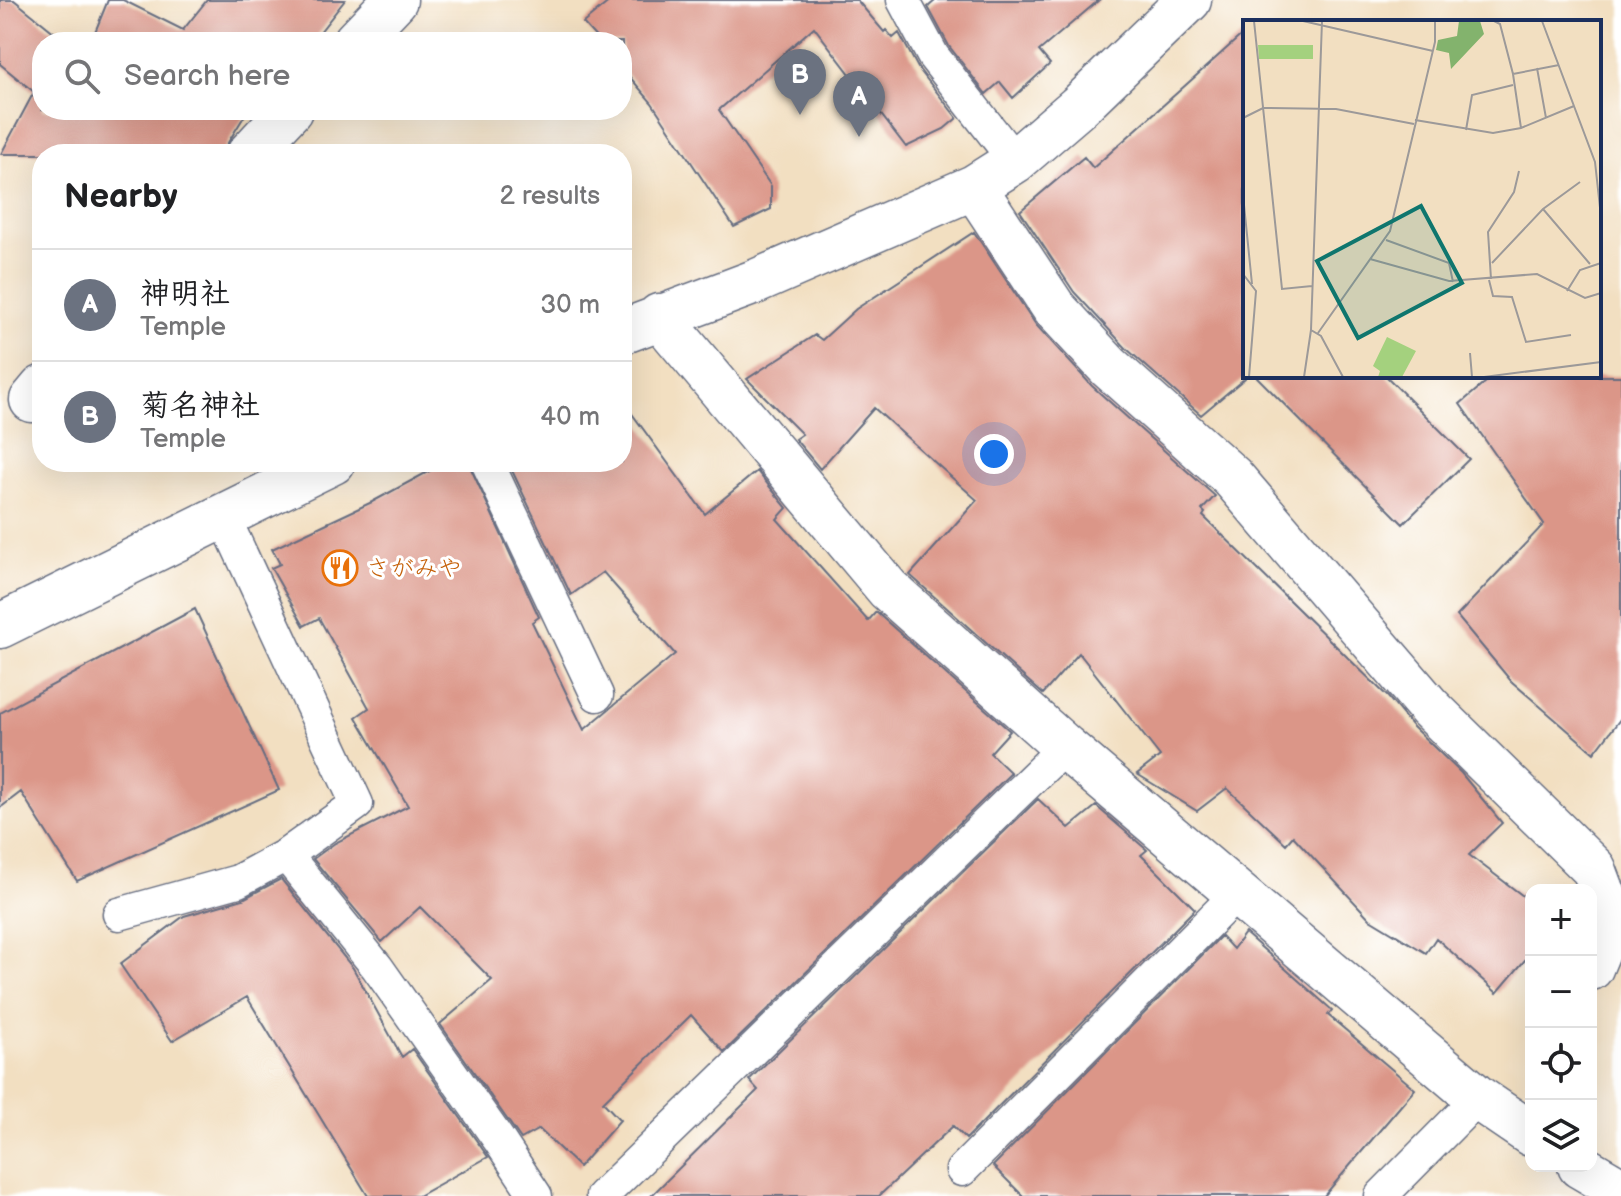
<!DOCTYPE html>
<html lang="en">
<head>
<meta charset="utf-8">
<style>
	body { margin:0; font-family:"Balsamiq Sans","Klee One",sans-serif; background:#f6f6f6; color:#202124 }
	.controls { position:absolute; right:24px; bottom:24px; display:grid; overflow:hidden; border-radius:16px; box-shadow:0 8px 32px #0002 }
	.controls button { width:72px; height:72px; display:grid; place-items:center; padding:0; border:0; border-bottom:2px solid #e0e0e0; background:#fff; color:#202124; font:40px sans-serif }
	.you { position:absolute; left:994px; top:454px; width:28px; height:28px; margin:-20px; border:6px solid #fff; border-radius:50%; background:#1a73e8; box-shadow:0 0 0 12px #1a73e833 }
	.badge { display:grid; place-items:center; width:52px; height:52px; border-radius:50%; background:#111827; color:#fff; font-size:26px; font-weight:700 }
	.pin { position:absolute; translate:-50% -66px; filter:drop-shadow(0 2px 4px #0008) }
	.pin::after { content:''; position:absolute; top:42px; width:28px; height:24px; background:inherit; clip-path:polygon(0 0,100% 0,50% 100%) }
	.list { margin:0; padding:0; list-style:none }
	h2 { display:flex; justify-content:space-between; align-items:center; height:104px; margin:0; padding:0 32px; font-size:34px }
	h2 small { font-size:26px; font-weight:400; color:#757577 }
	.list li { display:grid; grid-template-columns:52px 1fr auto; gap:24px; align-items:center; box-sizing:border-box; height:112px; padding:0 32px; border-top:2px solid #e0e0e0 }
	.list b { display:block; font-size:30px; white-space:nowrap }
	.list p { margin:0; font-size:26px; white-space:nowrap; color:#757577 }
	.list em { font-size:26px; font-style:normal; color:#757577 }
	.icon { flex:none; width:44px; height:44px; fill:none; stroke:currentColor; stroke-width:2; stroke-linecap:round; stroke-linejoin:round }
	.map { position:relative; flex:none; width:1621px; height:1196px; overflow:hidden }
	.search { position:absolute; background:#fff; box-shadow:0 8px 32px #0002; left:32px; top:32px; width:600px; height:88px; display:flex; align-items:center; gap:20px; box-sizing:border-box; padding:0 28px; border-radius:32px; color:#757577; font-size:30px }
	.panel { position:absolute; background:#fff; box-shadow:0 8px 32px #0002; left:32px; top:144px; width:600px; height:328px; border-radius:32px }
	.map>svg:first-child { display:block }
	.building { fill:#db9688 }
	.lines { fill:none; stroke-linecap:round; stroke-linejoin:round }
	.lane-casing { stroke:#666d81; stroke-width:35 }
	.street-casing { stroke:#666d81; stroke-width:47 }
	.lane { stroke:#fff; stroke-width:32 }
	.street { stroke:#fff; stroke-width:44 }
	.labels { text-anchor:middle; stroke-width:6; stroke-linejoin:round; paint-order:stroke }
	.food-label { font-size:24px; fill:#c56008; stroke:#fff; text-anchor:start }
	.inset-road { fill:none; stroke:#9c9999; stroke-width:2 }
	.view { fill:#0f766e; fill-opacity:0.15; stroke:#0f766e; stroke-width:4 }
	.inset-edge { fill:none; stroke:#1b2f5e; stroke-width:4 }
</style>
</head>
<body>
<div class="map">
<svg width="1621" height="1196" viewBox="0 0 1621 1196">
	<rect width="100%" height="100%" fill="#fff"/>
	<filter id="ink" filterUnits="userSpaceOnUse"><feTurbulence type="fractalNoise" baseFrequency=".0125" numOctaves="2"/><feDisplacementMap in="SourceGraphic" scale="16" xChannelSelector="R" yChannelSelector="G"/><feConvolveMatrix kernelMatrix="1 2 1 2 8 2 1 2 1" color-interpolation-filters="sRGB"/></filter>
	<filter id="wash" filterUnits="userSpaceOnUse"><feTurbulence type="fractalNoise" baseFrequency=".006" numOctaves="4" result="noise"/><feDisplacementMap in="SourceGraphic" scale="32" xChannelSelector="R" yChannelSelector="G"/><feGaussianBlur stdDeviation="1.8" result="paint"/><feColorMatrix in="noise" values="0 0 0 0 0 0 0 0 0 0 0 0 0 0 0 0 0 1.4 0 .05"/><feComposite in="paint" operator="in"/></filter>
	<g filter="url(#wash)">
		<rect width="100%" height="100%" fill="#f2dfc1"/>
		<g id="blocks">
			<path class="building" d="M0 0H14L66 42H42V110H248L221 154H1L34 92 0 64Z
				M108 0H123L183 30 207 0H345L312 42H91Z
				M611 0H857L884 32 886 30 893 38 899 33 918 68 957 118 944 129 906 147 814 27 719 110 771 186V209L734 227 652 103 622 68V42H600L583 23Z
				M936 0H1099L1039 51 1050 64 1013 98 1000 82 986 94 949 46 928 7Z
				M1245 32V378L1201 415 1127 349 1074 292 1020 211 1084 157 1093 168Z
				M974 232 1036 325 1092 386 1215 496 1202 510 1205 513 1203 516 1388 697 1411 725 1461 773 1502 823 1469 855 1531 902V953L1497 993 1436 938 1426 953 1370 919 1293 836 1286 844 1227 788 1197 811 1137 774 1160 756 1079 653 1043 694 910 575 977 500 874 408 820 469 795 439 802 434 747 379 815 335 822 340 856 309Z
				M1256 376H1386L1469 459 1403 524Z
				M1493 376H1621V718L1594 753 1511 681 1457 616 1544 524 1460 404Z
				M622 400 705 514 757 471 787 508 777 519 868 621 876 612 1010 731 990 753 1011 773 724 1052 691 1015 603 1102 620 1120 579 1167 539 1129 521 1139 440 1024 492 980 420 907 382 942 313 859 335 843 408 806 356 717 369 708 319 618 304 626 271 568 280 564 272 549 372 502 446 462H468L539 617 532 622 584 730 675 654 603 572 571 595 508 462H622Z
				M195 609 279 790 77 881 21 792 0 808V713Z
				M1038 799 1069 828 1096 806 1147 850 1141 855 1195 909 966 1139 953 1126 879 1196H651L758 1090 749 1080Z
				M281 879 353 968 402 1057 412 1049 488 1157 418 1196H368L247 997 172 1041 120 964 184 916 243 899Z
				M1245 933 1332 1010 1328 1015 1415 1089 1324 1196H1023L993 1166 1221 936 1233 949Z"/>
		</g>
	</g>
	<g filter="url(#ink)">
		<use href="#blocks" fill-opacity="0" stroke="#666d81" stroke-width="2"/>
		<g class="lines">
			<defs>
				<path id="lane" d="M903 0 933 56 1015 161
					M487 462 597 695
					M223 515 357 804 286 855 377 967 499 1140 536 1196
					M119 914 238 881 286 855
					M962 1170 1238 893
					M602 1196 1065 747
					M1381 1196 1478 1098"/>
				<path id="street" d="M355 42 395 0
					M249 154 290 110
					M974 187 1054 308 1109 367 1232 477 1429 707 1594 869 1612 917 1591 968
					M659 316 888 589 1065 747 1478 1098 1531 1134
					M622 332 755 282 974 187 1015 161 1078 107 1189 0
					M32 400 42 388
					M0 626 333 462
					M1580 1166 1621 1190"/>
			</defs>
			<use href="#lane" class="lane-casing"/>
			<use href="#street" class="street-casing"/>
			<use href="#lane" class="lane"/>
			<use href="#street" class="street"/>
		</g>
	</g>
	<defs>
		<symbol id="restaurant-ring" viewBox="-11 -11 22 22"><circle r="9.5" fill="#fff" stroke="#e8710a" stroke-width="1.5"/><path d="M-5-6h1v4h1v-4h1v4h1v-4h1v5L-1.5 .5V6h-2V.5L-5-1ZM5-6V6H3V1.5H1.5Q1.5-4 5-6Z" fill="#e8710a"/></symbol>
	</defs>
	<g fill-rule="evenodd">
		<use href="#restaurant-ring" x="320" y="548" width="40" height="40"/>
	</g>
	<g class="labels">
		<g class="food-label">
			<text x="366" y="576">さがみや</text>
		</g>
	</g>
	<g transform="translate(1243 20)">
		<rect width="358" height="358" fill="#f2dfc1"/>
		<path d="M15 25H70V39H16ZM144 317 173 331 159 357H135L137 351 130 346Z" fill="#a4d17e"/>
		<path d="M216 1H237L241 14 208 49 206 33 193 30 195 20 214 16Z" fill="#83b36d"/>
		<path class="inset-road" d="M11 1 39 269 69 266M60 1 190 31M79 1 68 310 78 316 100 357M251 1 257 4 270 54 278 108M299 1 352 142 358 197M294 48 303 98M270 54 316 45M0 98 20 88 93 89 171 104M172 100 250 113 278 108 331 86M223 110 229 75 270 65M0 175 9 264M300 189 347 244M143 220 206 243 210 262M127 239 206 261 294 254 342 278 358 273M249 243 300 189 337 162M0 254 13 271 6 357M248 259 245 212 271 172 276 151M246 260 250 276 269 277 283 322 328 315M324 271 337 250 358 243M75 313 147 211 192 22V1M227 333 229 357M61 357 68 310M241 357 358 342"/>
		<path class="view" d="M178 186 219 263 115 318 74 241Z"/>
		<rect width="358" height="358" class="inset-edge"/>
	</g>
</svg>
<div class="controls">
<button>+</button>
<button>−</button>
<button><svg class="icon" aria-label="locate" viewBox="0 0 24 24"><circle cx="12" cy="12" r="6"/><path d="M12 2v4M12 18v4M2 12h4M18 12h4"/></svg></button>
<button><svg class="icon" aria-label="layers" viewBox="0 0 24 24"><path d="M12 4l9 5-9 5-9-5zM3 14l9 5 9-5"/></svg></button>
</div>
<div class="you"></div>
<div class="pin badge" style="left:859px;top:137px;background:#6b7280">A</div>
<div class="pin badge" style="left:800px;top:115px;background:#6b7280">B</div>
<div class="search"><svg class="icon" aria-label="search" viewBox="0 0 24 24"><circle cx="10" cy="10" r="6"/><path d="M15 15l6 6"/></svg>Search here</div>
<section class="panel">
<h2>Nearby<small>2 results</small></h2>
<ul class="list">
<li><span class="badge" style="background:#6b7280">A</span><div><b>神明社</b><p>Temple</p></div><em>30 m</em></li>
<li><span class="badge" style="background:#6b7280">B</span><div><b>菊名神社</b><p>Temple</p></div><em>40 m</em></li>
</ul>
</section>
</div>
</body>
</html>
